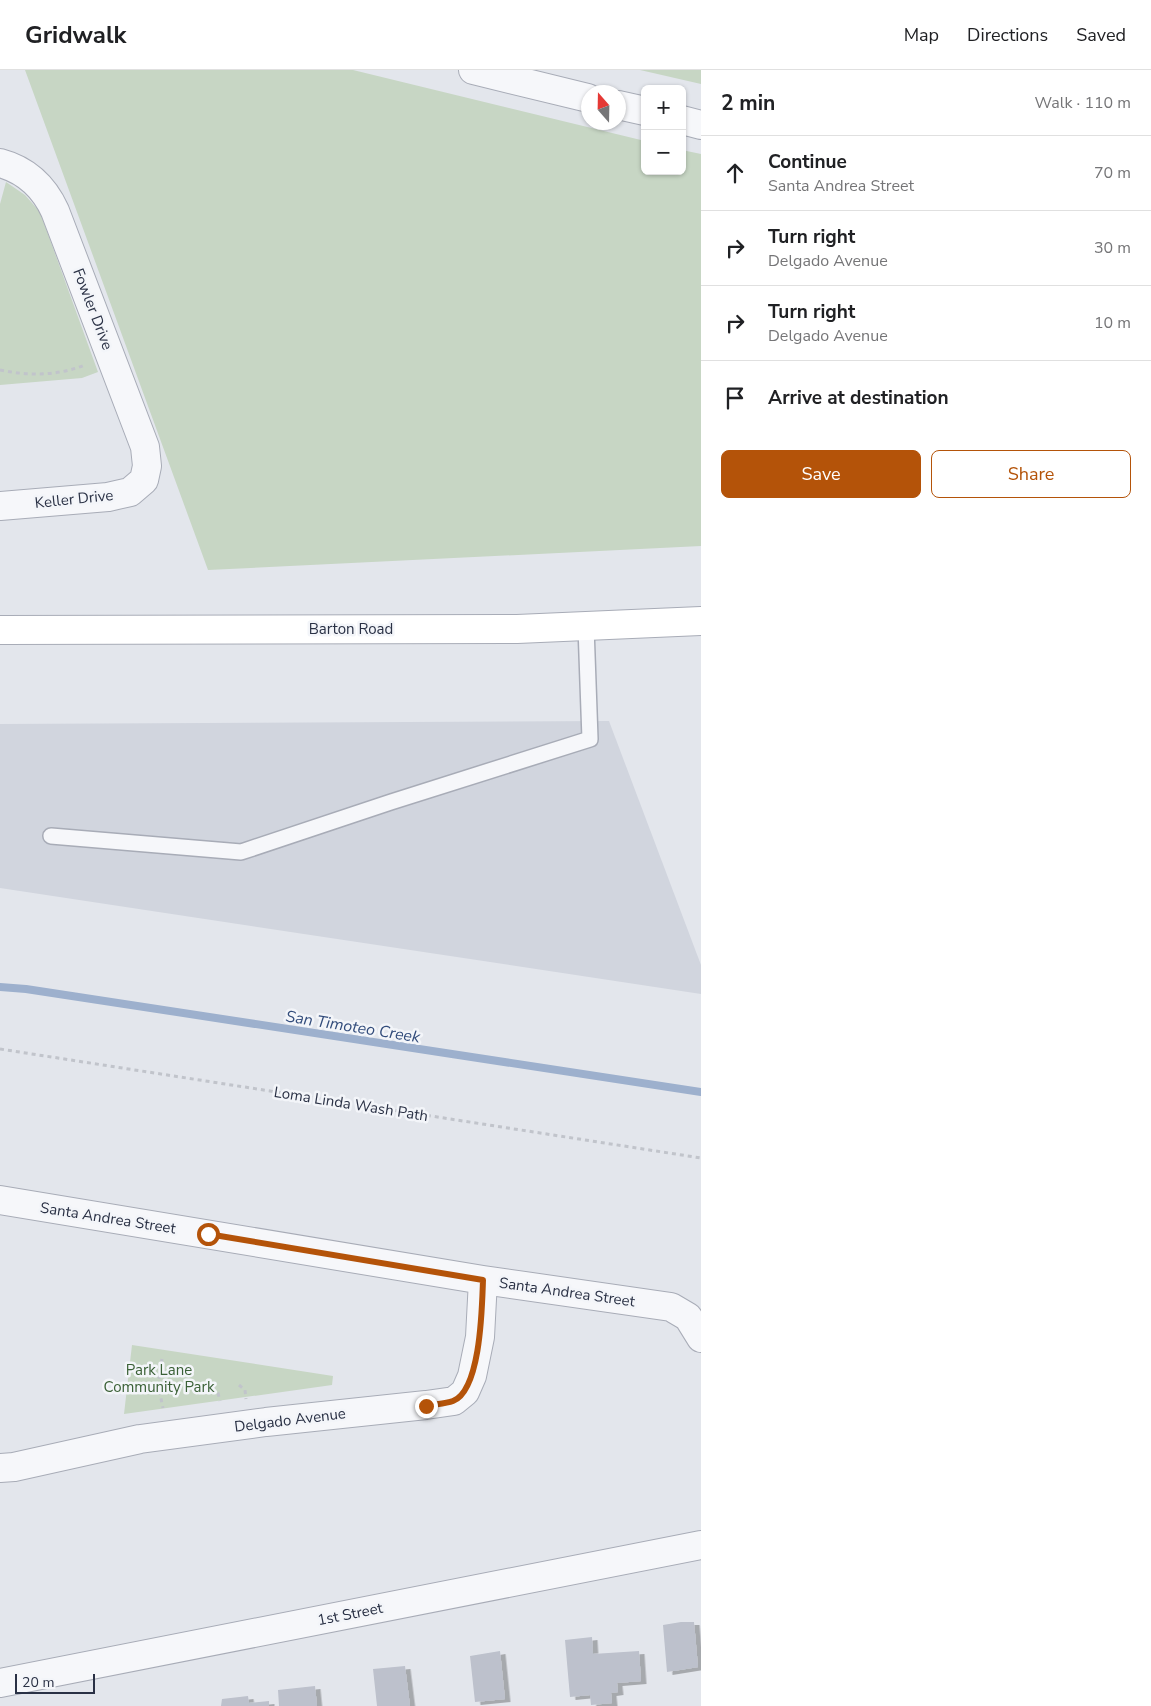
<!DOCTYPE html>
<html lang="en">
<head>
<meta charset="utf-8">
<style>
	body { margin:0; font-family:"Nunito Sans",sans-serif; background:#f2f2f2; color:#202124 }
	.controls { position:absolute; right:15px; top:15px; display:grid; overflow:hidden; border-radius:8px; box-shadow:0 1px 4px #0004 }
	.controls button { width:45px; height:45px; display:grid; place-items:center; padding:0; border:0; border-bottom:1px solid #e0e0e0; background:#fff; color:#202124; font:25px sans-serif }
	.compass { position:absolute; left:581px; top:15px; width:45px; height:45px; border-radius:50%; background:#fff; box-shadow:0 1px 4px #0004; rotate:340deg }
	.scale { position:absolute; left:15px; bottom:12px; width:80px; box-sizing:border-box; padding-left:5px; border:2px solid #2a3145; border-top:0; font-size:14px; line-height:18px; white-space:nowrap; color:#2a3145; -webkit-text-stroke:4px #f3f5f9; paint-order:stroke }
	.stop { position:absolute; width:15px; height:15px; margin:-11px; border:4px solid #b45309; border-radius:50%; background:#fff }
	.stop.end { background:#b45309; border-color:#fff; box-shadow:0 1px 5px #0008 }
	.list { margin:0; padding:0; list-style:none }
	h2 { display:flex; justify-content:space-between; align-items:center; height:65px; margin:0; padding:0 20px; font-size:21px }
	h2 small { font-size:16px; font-weight:400; color:#757577 }
	.list li { display:grid; grid-template-columns:32px 1fr auto; gap:15px; align-items:center; box-sizing:border-box; height:75px; padding:0 20px; border-top:1px solid #e0e0e0 }
	.list b { display:block; font-size:19px; white-space:nowrap }
	.list p { margin:0; font-size:16px; white-space:nowrap; color:#757577 }
	.list em { font-size:16px; font-style:normal; color:#757577 }
	.actions { display:flex; gap:10px; padding:15px 20px }
	.actions a { flex:1; padding:11px 0; border:1px solid #b45309; border-radius:8px; text-align:center; font-size:18px; color:#b45309 }
	.actions .main { background:#b45309; color:#fff }
	.icon { flex:none; width:28px; height:28px; fill:none; stroke:currentColor; stroke-width:2; stroke-linecap:round; stroke-linejoin:round }
	.map { position:relative; flex:none; width:701px; height:1636px; overflow:hidden }
	header { display:flex; align-items:center; gap:30px; box-sizing:border-box; height:70px; padding:0 25px; background:#fff; border-bottom:1px solid #e0e0e0 }
	header strong { font-size:24px }
	nav { display:flex; gap:28px; margin-inline-start:auto; font-size:18px }
	main { display:flex }
	aside { flex:1; background:#fff }
	.map>svg:first-child { display:block }
	.built { fill:#d1d5de }
	.green { fill:#c7d6c4 }
	.lines { fill:none; stroke-linecap:round; stroke-linejoin:round }
	.stream { stroke:#9db0cd; stroke-width:8 }
	.building { fill:#bdc1cc; filter:url(#shadow) }
	.service-casing { stroke:#a8acb7; stroke-width:18 }
	.minor-casing { stroke:#a8acb7; stroke-width:30 }
	.tertiary-casing { stroke:#a8acb7; stroke-width:30 }
	.secondary-casing { stroke:#a8acb7; stroke-width:30 }
	.path { stroke:#c1c4cb; stroke-width:3; stroke-dasharray:4 4; stroke-linecap:butt }
	.service { stroke:#f6f7fa; stroke-width:15 }
	.minor { stroke:#f6f7fa; stroke-width:28 }
	.tertiary { stroke:#f6f7fa; stroke-width:28 }
	.secondary { stroke:#fff; stroke-width:28 }
	.route { stroke:#b45309; stroke-width:6 }
	.labels { text-anchor:middle; stroke-width:5; stroke-linejoin:round; paint-order:stroke }
	.street-label { font-size:15px; fill:#2a3145; stroke:#f3f5f9 }
	.park-label { font-size:15px; fill:#3b6137; stroke:#f3f5f9 }
	.water-label { font-size:16px; font-style:italic; fill:#324c7b; stroke:#f3f5f9 }
</style>
</head>
<body>
<header>
<strong>Gridwalk</strong>
<nav><a>Map</a><a>Directions</a><a>Saved</a></nav>
</header>
<main>
<div class="map">
<svg width="701" height="1636" viewBox="0 0 701 1636">
	<defs>
		<filter id="shadow"><feDropShadow dx="5.5" dy="3" stdDeviation="0" flood-color="#0004"/></filter>
	</defs>
	<rect width="100%" height="100%" fill="#e3e6ec"/>
	<path class="built" d="M609 651 701 895V924L0 818V654Z"/>
	<path class="green" d="M25 0H353L645 71V101H682V80L701 84V476L208 500Z
		M640 0H701V14Z
		M6 112 25 125 40 142 98 302 82 308 0 315V134Z
		M132 1275 333 1306 332 1315 124 1344Z"/>
	<g class="lines">
		<path class="stream" d="M0 917 26 919 701 1022"/>
	</g>
	<path class="building" d="M681 1552H694L698 1597 667 1602 663 1555Z
		M592 1567 593 1584 639 1581 641 1611 617 1613 618 1622 611 1623 612 1633 591 1635 590 1625 570 1627 565 1570Z
		M500 1581 505 1629 475 1632 470 1586Z
		M405 1596 410 1636H377L373 1599Z
		M315 1616 317 1636H279L278 1620Z
		M248 1626 249 1633 269 1631V1636H221L222 1629Z"/>
	<g class="lines">
		<defs>
			<path id="service" d="M51 766 241 782 391 732 590 669 586 557"/>
			<path id="minor" d="M0 93C26 100 44 117 55 141L145 377 147 396 144 410 130 422 108 427 0 436
				M0 1130 483 1210 671 1237 688 1247 701 1268
				M0 1398 14 1397 140 1369 266 1352 426 1335 454 1331 465 1322 472 1306 480 1267 483 1210
				M0 1613 701 1475"/>
			<path id="tertiary" d="M473 0 588 28
				M618 35 645 41
				M682 50 701 55"/>
			<path id="secondary" d="M0 560 517 559 701 551"/>
		</defs>
		<use href="#service" class="service-casing"/>
		<use href="#minor" class="minor-casing"/>
		<use href="#tertiary" class="tertiary-casing"/>
		<use href="#secondary" class="secondary-casing"/>
		<path class="path" d="M0 300C29 306 57 306 85 295
			M0 979 701 1088
			M162 1289 158 1315 163 1338
			M204 1315 218 1323 220 1331
			M239 1315 245 1320 246 1329"/>
		<use href="#service" class="service"/>
		<use href="#minor" class="minor"/>
		<use href="#tertiary" class="tertiary"/>
		<use href="#secondary" class="secondary"/>
	</g>
	<g class="lines">
		<path class="route" d="M208 1164 483 1210C482 1236 481 1320 453 1331 445 1334 435 1334 426 1336"/>
	</g>
	<g class="labels">
		<g class="street-label">
			<text transform="translate(93 239) rotate(69)" y="5">Fowler Drive</text>
			<text transform="translate(74 429) rotate(-6)" y="5">Keller Drive</text>
			<text x="351" y="564">Barton Road</text>
			<text transform="translate(351 1034) rotate(9)" y="5">Loma Linda Wash Path</text>
			<text transform="translate(108 1148) rotate(9)" y="5">Santa Andrea Street</text>
			<text transform="translate(567 1222) rotate(8)" y="5">Santa Andrea Street</text>
			<text transform="translate(290 1350) rotate(-7)" y="5">Delgado Avenue</text>
			<text transform="translate(350 1544) rotate(-11)" y="5">1st Street</text>
		</g>
		<g class="park-label">
			<text x="159" y="1305">Park Lane<tspan x="159" dy="17">Community Park</tspan></text>
		</g>
		<g class="water-label">
			<text transform="translate(353 956) rotate(9)" y="6">San Timoteo Creek</text>
		</g>
	</g>
</svg>
<div class="controls">
<button>+</button>
<button>−</button>
</div>
<svg class="compass" viewBox="-18 -18 36 36"><path d="M0-13l5 13h-10z" fill="#e53935"/><path d="M0 13l5-13h-10z" fill="#757577"/></svg>
<div class="scale">20 m</div>
<div class="stop" style="left:208px;top:1164px"></div>
<div class="stop end" style="left:426px;top:1336px"></div>
</div>
<aside>
<h2>2 min<small>Walk · 110 m</small></h2>
<ul class="list">
<li><svg class="icon" aria-label="ahead" viewBox="0 0 24 24"><path d="M12 20V5M6 11l6-6 6 6"/></svg><div><b>Continue</b><p>Santa Andrea Street</p></div><em>70 m</em></li>
<li><svg class="icon" aria-label="right" viewBox="0 0 24 24"><path d="M7 20v-9h11M14 6l5 5-5 5"/></svg><div><b>Turn right</b><p>Delgado Avenue</p></div><em>30 m</em></li>
<li><svg class="icon" aria-label="right" viewBox="0 0 24 24"><path d="M7 20v-9h11M14 6l5 5-5 5"/></svg><div><b>Turn right</b><p>Delgado Avenue</p></div><em>10 m</em></li>
<li><svg class="icon" aria-label="arrive" viewBox="0 0 24 24"><path d="M6 21V4h12l-3 4 3 4H6"/></svg><div><b>Arrive at destination</b></div></li>
</ul>
<div class="actions"><a class="main">Save</a><a>Share</a></div>
</aside>
</main>
</body>
</html>
